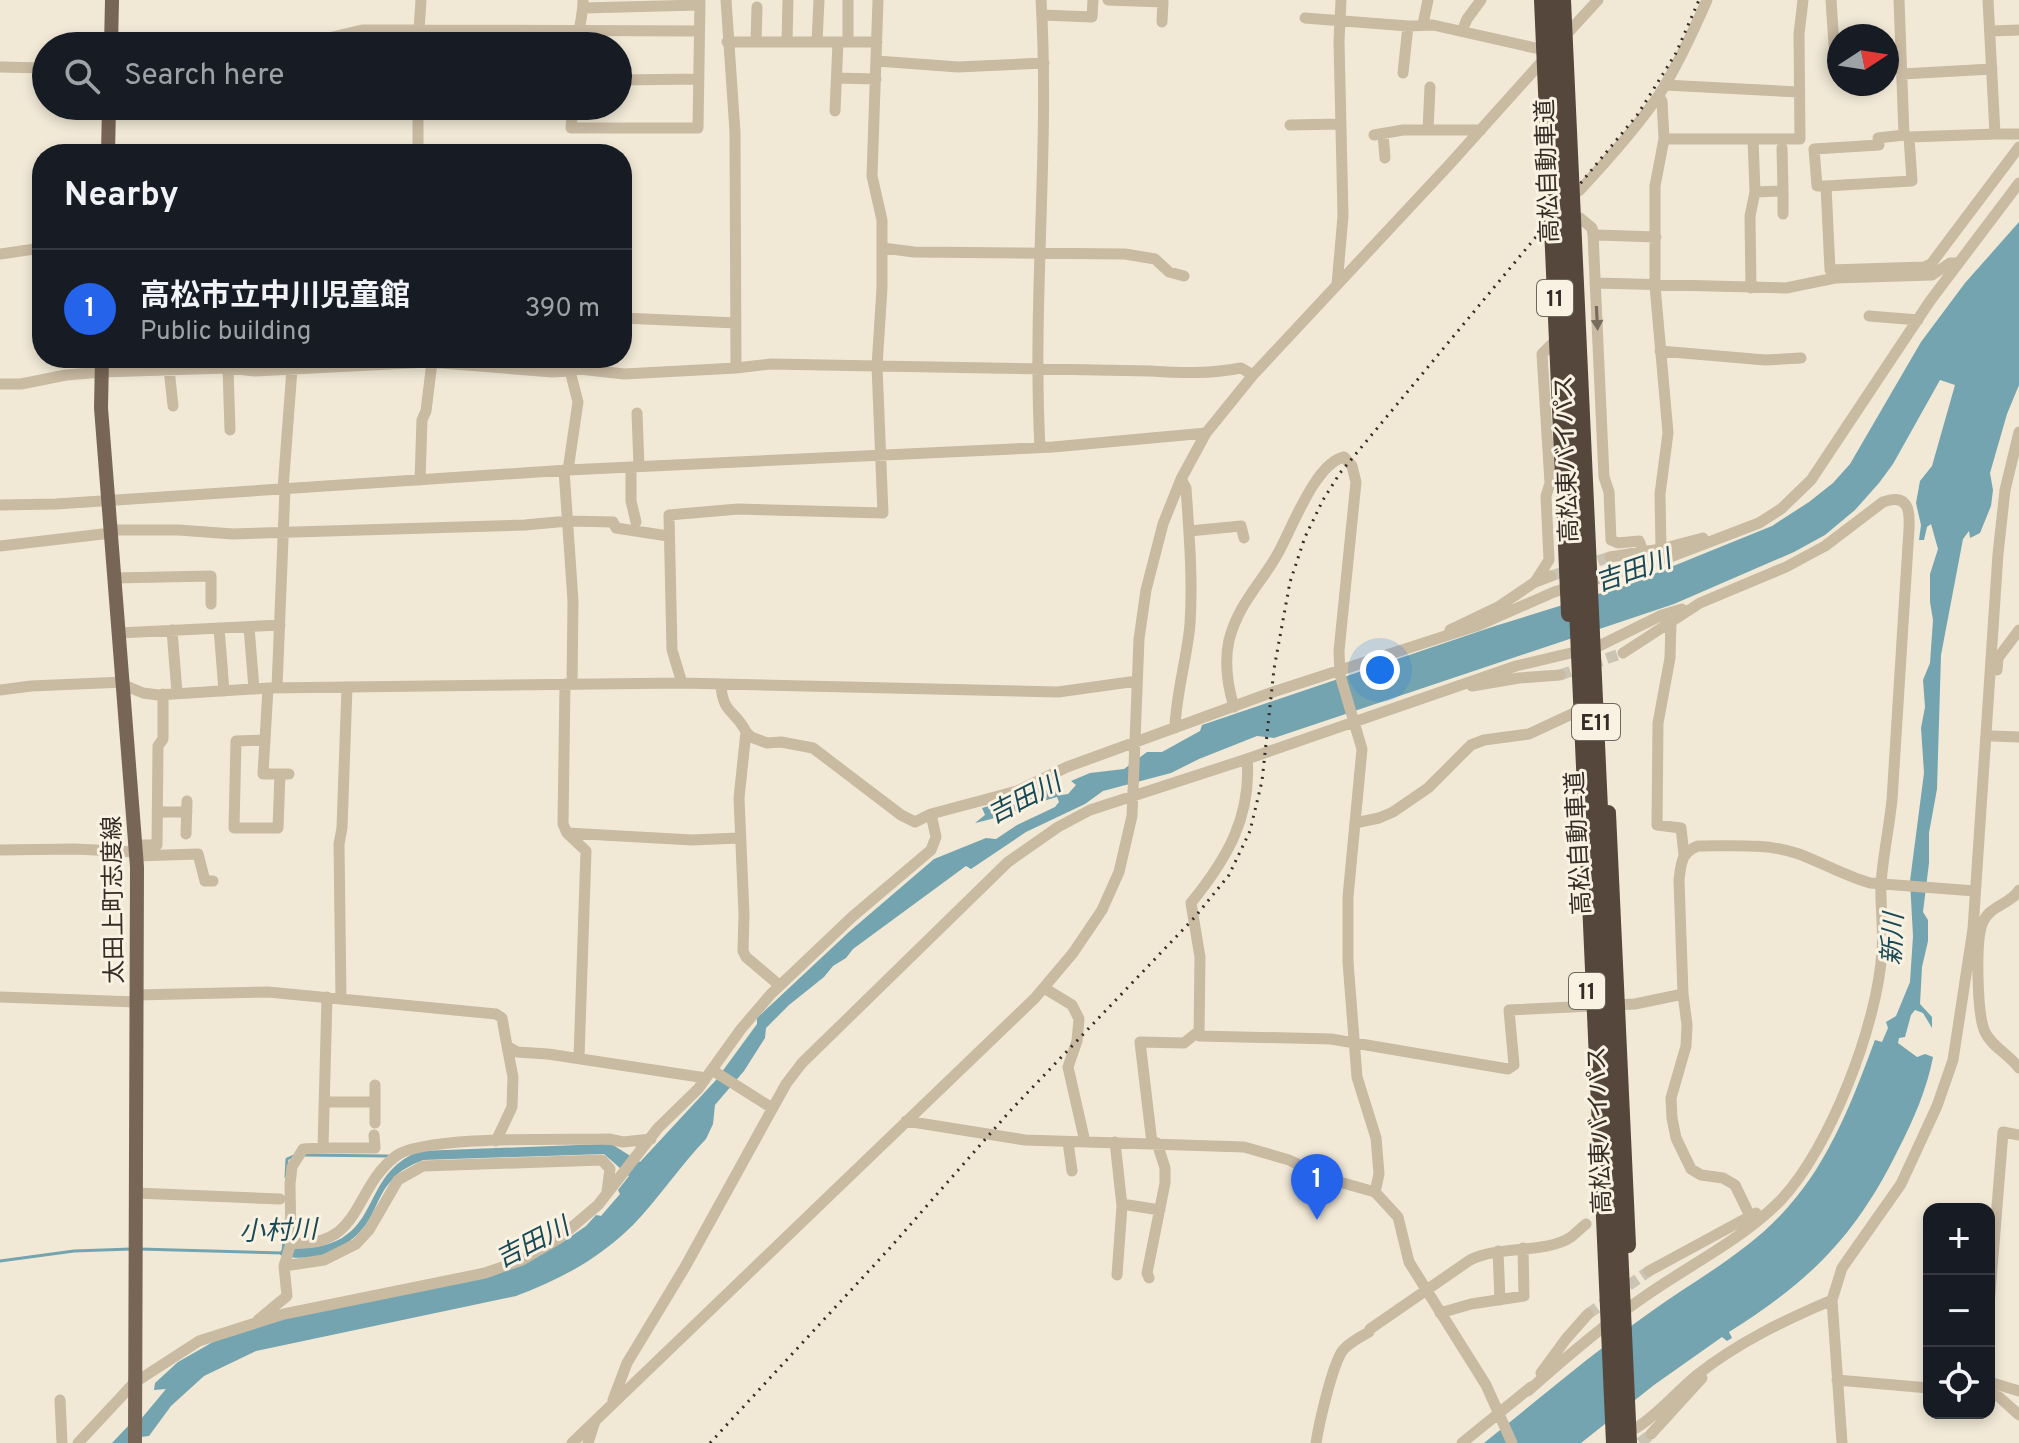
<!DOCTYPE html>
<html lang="en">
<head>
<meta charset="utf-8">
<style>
	body { margin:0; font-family:Overpass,"Noto Sans JP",sans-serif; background:#242831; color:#f1f3f6 }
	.controls { position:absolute; right:24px; bottom:24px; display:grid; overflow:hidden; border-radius:16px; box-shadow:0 4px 12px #0003 }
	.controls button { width:72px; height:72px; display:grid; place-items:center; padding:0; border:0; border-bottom:2px solid #363941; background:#171b24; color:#f1f3f6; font:40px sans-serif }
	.compass { position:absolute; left:1827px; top:24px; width:72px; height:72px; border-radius:50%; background:#171b24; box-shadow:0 4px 12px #0003; rotate:78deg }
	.you { position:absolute; left:1380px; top:670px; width:28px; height:28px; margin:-20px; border:6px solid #fff; border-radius:50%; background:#1a73e8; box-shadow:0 0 0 12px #1a73e833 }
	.badge { display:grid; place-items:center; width:52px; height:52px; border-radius:50%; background:#2563eb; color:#fff; font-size:26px; font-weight:700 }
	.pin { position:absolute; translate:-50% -66px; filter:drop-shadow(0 2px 4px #0008) }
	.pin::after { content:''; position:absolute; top:42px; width:28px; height:24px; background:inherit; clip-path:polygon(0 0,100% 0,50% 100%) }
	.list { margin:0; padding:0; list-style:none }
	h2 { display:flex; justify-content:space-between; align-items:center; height:104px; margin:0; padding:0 32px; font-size:34px }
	h2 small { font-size:26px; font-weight:400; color:#9ea1a6 }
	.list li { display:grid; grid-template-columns:52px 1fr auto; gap:24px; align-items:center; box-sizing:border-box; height:120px; padding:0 32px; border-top:2px solid #363941 }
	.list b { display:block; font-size:30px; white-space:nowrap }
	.list p { margin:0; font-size:26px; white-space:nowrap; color:#9ea1a6 }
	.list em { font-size:26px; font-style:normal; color:#9ea1a6 }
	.icon { flex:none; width:44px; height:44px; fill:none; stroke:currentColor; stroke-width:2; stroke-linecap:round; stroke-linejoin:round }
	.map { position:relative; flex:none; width:2019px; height:1443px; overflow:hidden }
	.search { position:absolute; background:#171b24; box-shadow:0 4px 12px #0003; left:32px; top:32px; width:600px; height:88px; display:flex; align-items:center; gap:20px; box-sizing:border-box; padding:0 28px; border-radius:44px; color:#9ea1a6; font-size:30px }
	.panel { position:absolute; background:#171b24; box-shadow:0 4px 12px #0003; left:32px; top:144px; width:600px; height:224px; border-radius:32px }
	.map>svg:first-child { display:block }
	.water { fill:#74a4af }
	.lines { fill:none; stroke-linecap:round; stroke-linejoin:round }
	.stream { stroke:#74a4af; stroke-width:3 }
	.minor-tunnel { stroke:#cbc3b3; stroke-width:11; stroke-dasharray:11 5.5; stroke-linecap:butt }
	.minor { stroke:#c9baa2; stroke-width:11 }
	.major { stroke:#776555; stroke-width:14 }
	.highway { stroke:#55473b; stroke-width:16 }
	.rail { stroke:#342c25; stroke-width:3; stroke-dasharray:2 6; stroke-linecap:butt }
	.highway-bridge { stroke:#55473b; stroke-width:16 }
	.oneway { fill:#776c5d }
	.labels { text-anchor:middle; stroke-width:6; stroke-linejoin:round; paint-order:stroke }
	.shield { fill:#f9f2e2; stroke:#6f675e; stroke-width:2 }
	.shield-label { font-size:22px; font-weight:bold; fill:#342c25 }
	.street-label { font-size:24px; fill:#342c25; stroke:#f9f2e2 }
	.water-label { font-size:26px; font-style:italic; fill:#194956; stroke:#f9f2e2 }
</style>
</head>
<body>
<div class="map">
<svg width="2019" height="1443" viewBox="0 0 2019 1443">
	<rect width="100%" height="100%" fill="#f1e9d6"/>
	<path class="water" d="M2019 222V385L2007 414 1990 473 1993 490 1991 506 1980 533 1970 538 1969 531 1963 539 1941 655 1937 789 1929 833V863L1923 912 1928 920V941L1922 967 1920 1004 1932 1017V1028L1923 1013 1915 1010 1911 1015 1905 1037 1899 1038 1898 1043 1917 1057 1925 1054 1933 1057C1927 1089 1913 1121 1898 1150 1855 1237 1811 1280 1729 1332L1732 1338 1727 1341 1722 1337 1654 1385 1581 1443H1484C1540 1398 1594 1352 1652 1311 1698 1278 1750 1251 1788 1207 1830 1160 1853 1099 1875 1040L1882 1042 1888 1028 1886 1022 1896 1016 1910 982 1913 936 1910 881 1924 773 1921 728 1925 707 1923 680 1930 663 1933 620 1930 602V574L1938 549 1931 524 1927 527 1924 540H1919L1921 525 1916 503 1920 481 1932 466 1955 385 1940 380 1893 464 1879 483 1855 510 1825 535 1794 552 1674 604 1274 738 1257 736 1199 759 1171 773 1103 791 1085 804 1026 832 971 869 966 866 853 949 846 958 833 966 824 977 789 1005 766 1028 765 1038 744 1071 715 1105 713 1124 706 1139C680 1166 659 1198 633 1225 599 1259 559 1280 516 1296L256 1351 204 1376 171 1406 149 1436 141 1437 135 1443H112L129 1425 141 1419 166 1389 154 1390 155 1383 178 1362 220 1338 273 1320 492 1275 563 1242 586 1226 596 1215 601 1216 620 1194 618 1190 629 1176 604 1154 423 1160C411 1165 400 1170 392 1180 380 1192 376 1209 367 1223 347 1251 313 1264 280 1255L281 1250C302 1247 321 1250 342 1238 378 1216 369 1171 420 1151L603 1144 613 1145 640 1162 716 1080 757 1024V1018L850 931 934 859 986 838 996 839 1017 825 1055 807 1059 802 1057 797C1030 804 1002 818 975 823L985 815 982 808 1023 796 1043 785 1045 790H1053L1061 795 1068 794 1076 785 1071 781 1090 773 1124 769 1147 752H1162L1200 731 1202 725 1495 626 1624 586 1772 526 1809 502 1833 483 1850 464 1921 342 1965 283Z"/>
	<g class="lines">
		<path class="stream" d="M304 1155 388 1156
			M286 1177 287 1159 296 1155
			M139 1249 283 1253
			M283 1253 285 1221
			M0 1261 74 1251 131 1249"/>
		<path class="minor-tunnel" d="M1551 576 1610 557
			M1560 675 1623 653
			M1588 1314 1649 1271
			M1640 1443 1651 1434"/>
		<path class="minor" d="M421 0 419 30 699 31
			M878 0 872 176 882 220V288L877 366 1151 371C1182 373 1210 374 1241 368L1253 375
			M1108 0 1163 2 1162 22
			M1831 0 1834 45
			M1899 0 1904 135 1909 137 1995 134 1988 0
			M583 8 700 5
			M1042 15 1092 17 1093 0
			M1305 18 1408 26 1433 25 1544 50
			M1423 24 1428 0
			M1462 31 1467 19 1481 0
			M1990 31 2019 30
			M1563 38 1598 0
			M727 42H877
			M756 42 757 7
			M787 42 788 0
			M817 42 819 0
			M848 42V0
			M294 46 362 30H419V46
			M577 46C578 30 583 17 583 0
			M877 61 958 67 1044 63
			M0 67 46 68
			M1403 73 1408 26
			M1902 74 1992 69
			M837 78 876 79
			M618 80 699 79
			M1665 85 1799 92
			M1658 96 1662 101 1664 139
			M573 106 571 128H698L700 0
			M835 111 838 42
			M1290 125 1341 124
			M1428 130 1430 87
			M1383 134 1385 158
			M1995 134H2019
			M1374 135 1403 130H1481
			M1909 137 1912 181 1826 186 1830 270 1924 267 1931 264 2019 147
			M418 154V106
			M1826 186H1817L1814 149 1879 145 1878 138 1904 135
			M1579 191C1607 161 1636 129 1659 95 1678 65 1693 32 1707 0
			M1755 192 1783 191 1782 148
			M1783 214V191
			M1580 218 1592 228 1593 234 1604 477 1609 492 1611 540 1618 543 1639 541 1643 551
			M1598 235 1656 237
			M883 248 914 252 1125 254 1155 259 1169 272 1184 276
			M0 254 42 248
			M1595 283 1786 288 1835 278 1932 275 1950 263H1958
			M1337 285 1343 216 1339 41 1341 0
			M1751 288 1750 216 1755 192 1753 139
			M1869 316 1918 320
			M622 318 736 323
			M1660 351 1765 360 1801 358
			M228 368 230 430
			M570 368 624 374 736 368
			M169 369 173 406
			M0 384H21L66 375 102 372 228 368 255 371 429 362 552 372 570 371 578 402 568 470
			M637 413 639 467
			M1040 448C1032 298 1050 149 1041 0
			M631 467V501L636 522
			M564 470 573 601 572 684
			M420 480 422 420 426 411 432 362
			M1550 483 1542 354 1557 339
			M283 489 292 369
			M0 505 56 504 568 470 1053 447 1206 433
			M110 530H179L233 534 525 525 568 521 613 522 616 528 668 536
			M1189 531 1241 526 1244 538
			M0 546 111 533
			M1661 549 1660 494 1668 433 1655 286V186L1664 139H1800L1799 34 1803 0
			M1610 557 1661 549 1703 538
			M115 578 211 576V604
			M1535 582 1549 560 1546 496 1550 483H1555
			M1671 621 1670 658 1658 723 1657 825 1681 828 1684 855
			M249 627 254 689
			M219 628 224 691
			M172 630 177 693
			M1450 630 1498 607 1535 582 1551 576
			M119 633 280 625
			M1599 646 1662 615 1682 609
			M1571 653 1516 666 1247 759C1252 817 1226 860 1191 903L1200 957 1199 1036 1331 1039 1508 1069 1514 1065 1509 1010 1635 1004 1683 994
			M1997 670 1998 658 2019 630
			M682 683 672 650 669 515 738 509 883 513 877 366 771 364 736 368 735 132 726 0
			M565 684 563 824 567 833 586 851 579 1058
			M124 685 143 693 158 695 268 688 682 683 1058 692 1137 681
			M721 685C723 715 735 709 746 732L739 798 744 914 743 951 746 957 779 985
			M1472 686 1519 678 1560 675
			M268 688 263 774H289
			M277 688 285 489
			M0 690 31 686 124 682
			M1234 707C1227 684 1224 663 1229 640 1239 603 1259 586 1277 555 1291 531 1315 463 1344 457L1352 466 1356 482 1339 651 1340 675 1362 749 1348 897V962L1357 1077 1376 1138 1379 1174 1375 1192
			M1175 728C1176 693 1187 659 1190 624 1193 579 1189 533 1186 488L1181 479
			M746 732 751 737 767 743 781 742 813 748 901 815 915 822 931 814 1017 791 1067 767 1273 692 1479 625 1554 592 1670 557 1759 523 1781 509 1811 480 1930 301 2019 183
			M1993 736 2019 737
			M265 740 236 741 234 828H278L280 774
			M158 812H187
			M1355 823 1379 818 1393 812 1428 788 1471 745 1484 740 1529 734 1574 713
			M567 833 692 840 739 838
			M186 834 187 801
			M135 845H157L158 746 163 739V694
			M0 850 75 849 136 852
			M136 856 198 854 205 881H213
			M2019 890C2010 905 1990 905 1983 922 1975 938 1977 1015 1985 1032 1991 1046 2010 1055 2019 1068
			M1044 988 1072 1005 1079 1019 1077 1041 1068 1067 1085 1142
			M136 995 268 992 496 1014 502 1018 507 1046 517 1052 548 1054 706 1078
			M0 997 136 1002
			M341 999 339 844 342 828 347 687
			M712 1070 772 1108
			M324 1102H375
			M906 1121 1025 1140 1244 1147 1289 1160 1329 1179 1375 1192 1398 1217 1409 1262 1486 1385 1512 1443
			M375 1123V1085
			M496 1141 512 1107 513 1077 507 1046
			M1068 1142 1072 1171
			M1115 1142 1122 1206 1117 1275
			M1152 1143 1140 1042 1184 1043 1199 1031
			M323 1148H375L374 1135
			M136 1193 280 1199
			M1122 1204 1160 1210
			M1750 1216 1735 1185 1723 1178 1701 1175 1691 1169 1676 1138 1672 1118 1671 1098 1686 1046 1687 1025 1683 994 1679 880C1681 864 1681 852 1698 846 1730 846 1768 843 1799 854 1823 863 1845 876 1870 883L1975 891
			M291 1243C363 1248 352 1189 396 1156 425 1135 568 1140 609 1139L623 1142 651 1139
			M1498 1251 1500 1300
			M284 1266 324 1260 356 1244 369 1230 398 1180 423 1166 602 1160 610 1169 607 1191
			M1649 1271 1756 1213
			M1149 1278 1147 1273 1165 1183V1168L1157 1143
			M1989 1306 2003 1132 2019 1135
			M1440 1313 1471 1304 1524 1296 1523 1248
			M258 1320 287 1296 284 1266 291 1243 290 1184 292 1167 303 1149 323 1148 327 997
			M1541 1373 1566 1339 1588 1314
			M1837 1380 1929 1388
			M1989 1382 2019 1391
			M1528 1391C1565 1358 1601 1327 1641 1299 1687 1266 1739 1242 1780 1201 1830 1149 1878 1023 1882 951 1884 929 1880 906 1881 884 1883 856 1889 828 1892 800 1898 715 1902 630 1908 545 1909 524 1916 490 1883 502L1825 546 1786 567 1700 603 1623 653
			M1989 1393 1999 1397 2019 1415
			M60 1400 62 1443
			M613 1400 627 1363 685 1267 786 1084 802 1063 1008 862 1058 827 1090 810 1247 759
			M1636 1428C1659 1414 1676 1392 1697 1375 1737 1343 1785 1320 1832 1300
			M1651 1434 1702 1378
			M78 1443 134 1383 199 1341 284 1314 485 1273 522 1260 558 1239 598 1205 658 1128 698 1089 741 1029 771 994 852 917 931 850 936 837 931 814
			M572 1443 1035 998 1073 953 1102 910 1119 872 1132 816 1139 639 1146 590 1163 524 1181 479 1206 433 1253 375 1449 165 1546 57
			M588 1443 595 1421
			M1316 1443C1319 1424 1332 1365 1343 1350 1350 1342 1360 1337 1369 1332L1370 1329 1470 1260C1500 1245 1546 1254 1571 1237 1576 1233 1581 1228 1586 1224
			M1462 1443 1531 1387
			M1842 1443 1832 1300 1842 1268 1901 1184 1937 1106 1953 1060 1973 929 1998 554 2005 490 2019 432"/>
		<path class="major" d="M111 46 112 0
			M108 154 109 106
			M102 358 101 408 137 867 135 1443"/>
		<path class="highway" d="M1542 0 1569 614
			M1608 813 1628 1245"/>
		<path class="rail" d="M710 1443 889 1249 1010 1111 1195 917 1229 875 1250 831 1262 781 1274 669 1290 582 1305 537 1323 500 1340 473 1638 114 1676 53 1699 0"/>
		<path class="highway-bridge" d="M1550 0 1614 1443
			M1563 0 1629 1443"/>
	</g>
	<defs><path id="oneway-solid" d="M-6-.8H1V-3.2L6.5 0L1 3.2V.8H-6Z" transform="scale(2)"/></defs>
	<use class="oneway" href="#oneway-solid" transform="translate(1597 318) rotate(87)"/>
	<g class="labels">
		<g class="shield">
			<rect x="1537" y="280" width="36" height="36" rx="6"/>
			<rect x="1572" y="704" width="48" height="36" rx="6"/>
			<rect x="1569" y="973" width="36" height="36" rx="6"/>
		</g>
		<g class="shield-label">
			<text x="1555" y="306">11</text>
			<text x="1596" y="730">E11</text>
			<text x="1587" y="999">11</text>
		</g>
		<g class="street-label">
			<text transform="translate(1547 171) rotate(-92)" y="8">高松自動車道</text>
			<text transform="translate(1566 459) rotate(-92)" y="8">高松東バイパス</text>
			<text transform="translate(1578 843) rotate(-93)" y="8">高松自動車道</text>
			<text transform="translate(113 900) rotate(-91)" y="8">太田上町志度線</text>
			<text transform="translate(1599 1130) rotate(-92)" y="8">高松東バイパス</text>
		</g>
		<g class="water-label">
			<text transform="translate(1633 570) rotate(-19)" y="9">吉田川</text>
			<text transform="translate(1024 798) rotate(-27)" y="9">吉田川</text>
			<text transform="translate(1892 939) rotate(-87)" y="9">新川</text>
			<text transform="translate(278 1230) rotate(-2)" y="9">小村川</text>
			<text transform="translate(532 1242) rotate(-27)" y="9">吉田川</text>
		</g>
	</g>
</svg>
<div class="controls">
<button>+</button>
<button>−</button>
<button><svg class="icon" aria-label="locate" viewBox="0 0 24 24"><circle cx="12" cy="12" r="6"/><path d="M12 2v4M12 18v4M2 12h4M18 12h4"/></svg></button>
</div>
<svg class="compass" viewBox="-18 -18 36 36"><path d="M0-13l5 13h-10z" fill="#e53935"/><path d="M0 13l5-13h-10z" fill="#9ea1a6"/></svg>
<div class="you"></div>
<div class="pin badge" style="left:1317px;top:1220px">1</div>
<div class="search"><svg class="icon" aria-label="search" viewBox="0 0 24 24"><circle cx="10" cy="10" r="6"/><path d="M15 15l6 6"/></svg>Search here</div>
<section class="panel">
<h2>Nearby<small></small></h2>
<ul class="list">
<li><span class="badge">1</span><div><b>高松市立中川児童館</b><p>Public building</p></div><em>390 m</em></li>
</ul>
</section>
</div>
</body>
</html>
